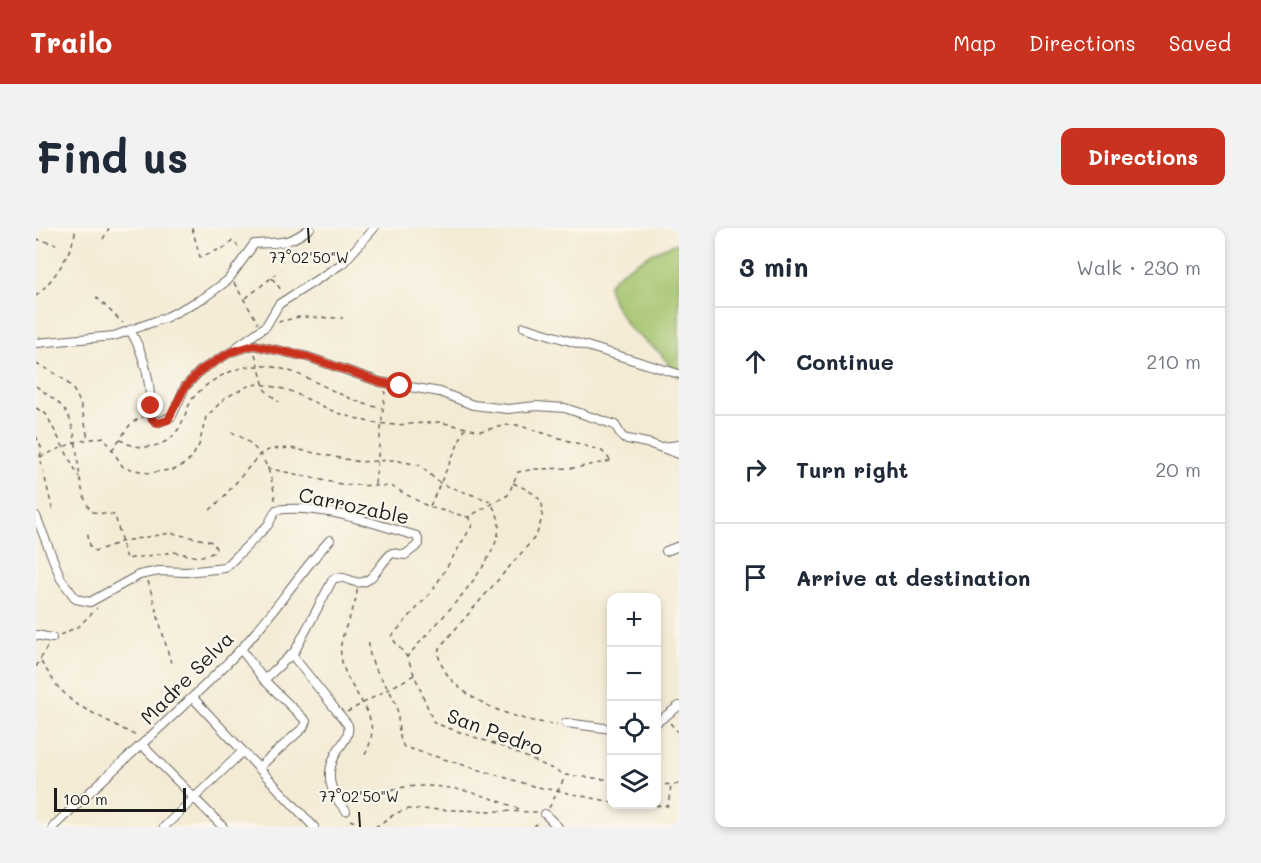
<!DOCTYPE html>
<html lang="en">
<head>
<meta charset="utf-8">
<style>
	body { margin:0; font-family:Mali,sans-serif; background:#f2f2f3; color:#1f2937 }
	.controls { position:absolute; right:18px; bottom:18px; display:grid; overflow:hidden; border-radius:12px; box-shadow:0 3px 9px #0003 }
	.controls button { width:54px; height:54px; display:grid; place-items:center; padding:0; border:0; border-bottom:2px solid #e0e1e3; background:#fff; color:#1f2937; font:30px sans-serif }
	.scale { position:absolute; left:18px; bottom:15px; width:132px; box-sizing:border-box; padding-left:6px; border:3px solid #1c1c1c; border-top:0; font-size:16px; line-height:21px; white-space:nowrap; color:#1c1c1c; -webkit-text-stroke:4px #fbf7ec; paint-order:stroke }
	.stop { position:absolute; width:18px; height:18px; margin:-14px; border:4px solid #c8321e; border-radius:50%; background:#fff }
	.stop.end { background:#c8321e; border-color:#fff; box-shadow:0 2px 6px #0008 }
	.list { margin:0; padding:0; list-style:none }
	h2 { display:flex; justify-content:space-between; align-items:center; height:78px; margin:0; padding:0 24px; font-size:26px }
	h2 small { font-size:20px; font-weight:400; color:#747a83 }
	.list li { display:grid; grid-template-columns:39px 1fr auto; gap:18px; align-items:center; box-sizing:border-box; height:108px; padding:0 24px; border-top:2px solid #e0e1e3 }
	.list b { display:block; font-size:22px; white-space:nowrap }
	.list em { font-size:20px; font-style:normal; color:#747a83 }
	.icon { flex:none; width:33px; height:33px; fill:none; stroke:currentColor; stroke-width:2; stroke-linecap:round; stroke-linejoin:round }
	.map { position:relative; flex:none; width:643px; height:599px; overflow:hidden; border-radius:12px }
	header { display:flex; align-items:center; gap:36px; box-sizing:border-box; height:84px; padding:0 30px; background:#c8321e; color:#fff }
	header strong { font-size:28px }
	nav { display:flex; gap:33px; margin-inline-start:auto; font-size:21px }
	.intro { display:flex; align-items:center; justify-content:space-between; box-sizing:border-box; height:144px; padding:0 36px }
	h1 { margin:0; font-size:42px }
	.button { padding:15px 27px; border-radius:12px; background:#c8321e; color:#fff; font-size:21px; font-weight:700 }
	main { display:flex; gap:36px; padding:0 36px }
	aside { flex:1; background:#fff; border-radius:12px; box-shadow:0 3px 9px #0003 }
	.map>svg:first-child { display:block }
	.green { fill:#a1c26b; stroke:#5e6f44; stroke-width:1.5 }
	.lines { fill:none; stroke-linecap:round; stroke-linejoin:round }
	.minor-casing { stroke:#68645d; stroke-width:10 }
	.path { stroke:#68645d; stroke-width:1.5; stroke-dasharray:4.5 4.5; stroke-linecap:butt }
	.minor { stroke:#fff; stroke-width:8 }
	.route { stroke:#c8321e; stroke-width:8 }
	.ticks { fill:none; stroke:#1c1c1c; stroke-width:2 }
	.labels { text-anchor:middle; stroke-width:4.5; stroke-linejoin:round; paint-order:stroke }
	.street-label { font-size:20px; fill:#1c1c1c; stroke:#fbf7ec }
	.ticks-label { font-size:15px; text-anchor:middle; fill:#1c1c1c; stroke:#fbf7ec; stroke-width:4.5; stroke-linejoin:round; paint-order:stroke }
</style>
</head>
<body>
<header>
<strong>Trailo</strong>
<nav><a>Map</a><a>Directions</a><a>Saved</a></nav>
</header>
<div class="intro"><h1>Find us</h1><a class="button">Directions</a></div>
<main>
<div class="map">
<svg width="643" height="599" viewBox="0 0 643 599">
	<rect width="100%" height="100%" fill="#fbf7ec"/>
	<filter id="ink" filterUnits="userSpaceOnUse"><feTurbulence type="fractalNoise" baseFrequency=".0167" numOctaves="2"/><feDisplacementMap in="SourceGraphic" scale="12" xChannelSelector="R" yChannelSelector="G"/><feConvolveMatrix kernelMatrix="1 2 1 2 8 2 1 2 1" color-interpolation-filters="sRGB"/></filter>
	<filter id="wash" filterUnits="userSpaceOnUse"><feTurbulence type="fractalNoise" baseFrequency=".008" numOctaves="4" result="noise"/><feDisplacementMap in="SourceGraphic" scale="24" xChannelSelector="R" yChannelSelector="G"/><feGaussianBlur stdDeviation="1.35" result="paint"/><feColorMatrix in="noise" values="0 0 0 0 0 0 0 0 0 0 0 0 0 0 0 0 0 1.4 0 .05"/><feComposite in="paint" operator="in"/></filter>
	<g filter="url(#wash)">
		<rect width="100%" height="100%" fill="#f4ebd5"/>
		<path class="green" d="M643 15V150L624 125 592 99 577 74 572 58C577 45 628 17 643 15Z"/>
	</g>
	<g filter="url(#ink)">
		<g class="lines">
			<defs>
				<path id="minor" d="M488 99 643 146
					M94 102C109 127 116 158 114 186L121 195 136 188 149 159 165 142 195 124 218 117 272 129 344 154 404 164 437 177 472 181 500 178 529 180 579 197 587 210 615 216 643 226
					M0 115 78 108 131 89 169 69 192 52 218 16C243 14 253 17 274 0
					M202 118 230 98 243 76 307 35 338 0
					M626 219 643 217
					M0 288 25 351 40 371 54 374 103 347 123 343 150 344 189 340 232 297 240 282C285 275 337 296 381 308L383 316 369 327 356 325C346 333 340 348 330 353 318 359 309 345 297 351L259 423 228 452
					M630 323 643 318
					M0 407 16 410
					M205 421 228 452 270 493 267 500 222 540
					M256 427 312 497C314 508 307 514 302 522 288 545 293 564 310 583
					M157 470 278 599
					M530 495 576 501
					M620 495 643 478
					M107 518 187 599
					M509 586 522 599
					M17 599C78 539 143 486 202 424 236 389 261 347 294 312
					M128 599 206 524"/>
			</defs>
			<use href="#minor" class="minor-casing"/>
			<path class="path" d="M156 0 164 29 190 19 197 12 203 20
				M0 11 20 16
				M67 11 73 0
				M236 50 246 63
				M198 55 222 95
				M0 68C19 50 36 26 40 0
				M60 69 87 95
				M210 70 240 46
				M242 94 263 89 307 90
				M219 126 229 162 243 174
				M0 136C42 154 44 168 52 211
				M0 158C9 165 22 173 29 182 47 208 37 266 57 284L79 287 90 331 138 324 162 329 177 325 180 321 178 315 173 313 134 305 88 313C79 316 69 320 59 323L54 318 51 302
				M0 180 10 186 43 249
				M195 204C225 216 236 242 239 272
				M0 208 6 221 4 229 17 284
				M84 211C99 224 129 221 141 203 148 194 150 180 157 170 167 158 184 147 199 142 252 123 296 173 346 180
				M76 222 96 194 107 189
				M4 229 39 214 68 209 87 239 112 245 141 241 155 231 163 217 170 189 189 170 214 157 226 156 252 162 301 185 333 194 360 197 404 194 444 203 472 197H481L566 223 575 233
				M231 240 309 257 355 258 393 279 432 289 472 267 482 244 499 241 538 240 575 233
				M477 255C508 269 513 274 500 308L409 413 402 423C406 468 483 495 521 496
				M339 256 349 163
				M394 278 429 201
				M174 282 186 271 224 226 235 221 254 220 324 234 358 232 383 237 405 256 454 273C458 281 464 289 463 298 463 336 394 401 371 429
				M432 289 437 296 397 362 355 409 371 429 398 495 470 520 530 547 576 552
				M112 353 135 435
				M321 362C320 385 302 404 305 428 310 468 354 486 327 530
				M24 407 43 398 61 380
				M333 415C331 437 351 454 359 474 365 489 359 503 368 519L497 558 576 574
				M5 434 22 459 38 475 102 509
				M0 439 12 417
				M311 484 378 447
				M634 495 643 505
				M620 557 643 556
				M339 567C385 548 439 562 483 581
				M593 576 632 578 635 557
				M513 580 530 547
				M314 592 319 594 321 599
				M339 599 360 585 373 581 501 584
				M498 599 503 593"/>
			<use href="#minor" class="minor"/>
		</g>
	</g>
	<g class="lines" filter="url(#ink)">
		<path class="route" d="M115 178 116 191 121 195 132 192 149 159 165 142 195 124 218 117 272 129 344 154 364 158"/>
	</g>
	<path class="ticks" d="M272 0 273 15M323 584 324 599"/>
	<g class="labels">
		<g class="street-label">
			<text transform="translate(318 278) rotate(12)" y="7">Carrozable</text>
			<text transform="translate(151 450) rotate(-45)" y="7">Madre Selva</text>
			<text transform="translate(459 504) rotate(20)" y="7">San Pedro</text>
		</g>
	</g>
	<g class="ticks-label">
		<text x="273" y="35">77°02'50"W</text>
		<text x="323" y="574">77°02'50"W</text>
	</g>
</svg>
<div class="controls">
<button>+</button>
<button>−</button>
<button><svg class="icon" aria-label="locate" viewBox="0 0 24 24"><circle cx="12" cy="12" r="6"/><path d="M12 2v4M12 18v4M2 12h4M18 12h4"/></svg></button>
<button><svg class="icon" aria-label="layers" viewBox="0 0 24 24"><path d="M12 4l9 5-9 5-9-5zM3 14l9 5 9-5"/></svg></button>
</div>
<div class="scale">100 m</div>
<div class="stop" style="left:364px;top:158px"></div>
<div class="stop end" style="left:115px;top:178px"></div>
</div>
<aside>
<h2>3 min<small>Walk · 230 m</small></h2>
<ul class="list">
<li><svg class="icon" aria-label="ahead" viewBox="0 0 24 24"><path d="M12 20V5M6 11l6-6 6 6"/></svg><div><b>Continue</b></div><em>210 m</em></li>
<li><svg class="icon" aria-label="right" viewBox="0 0 24 24"><path d="M7 20v-9h11M14 6l5 5-5 5"/></svg><div><b>Turn right</b></div><em>20 m</em></li>
<li><svg class="icon" aria-label="arrive" viewBox="0 0 24 24"><path d="M6 21V4h12l-3 4 3 4H6"/></svg><div><b>Arrive at destination</b></div></li>
</ul>
</aside>
</main>
</body>
</html>
